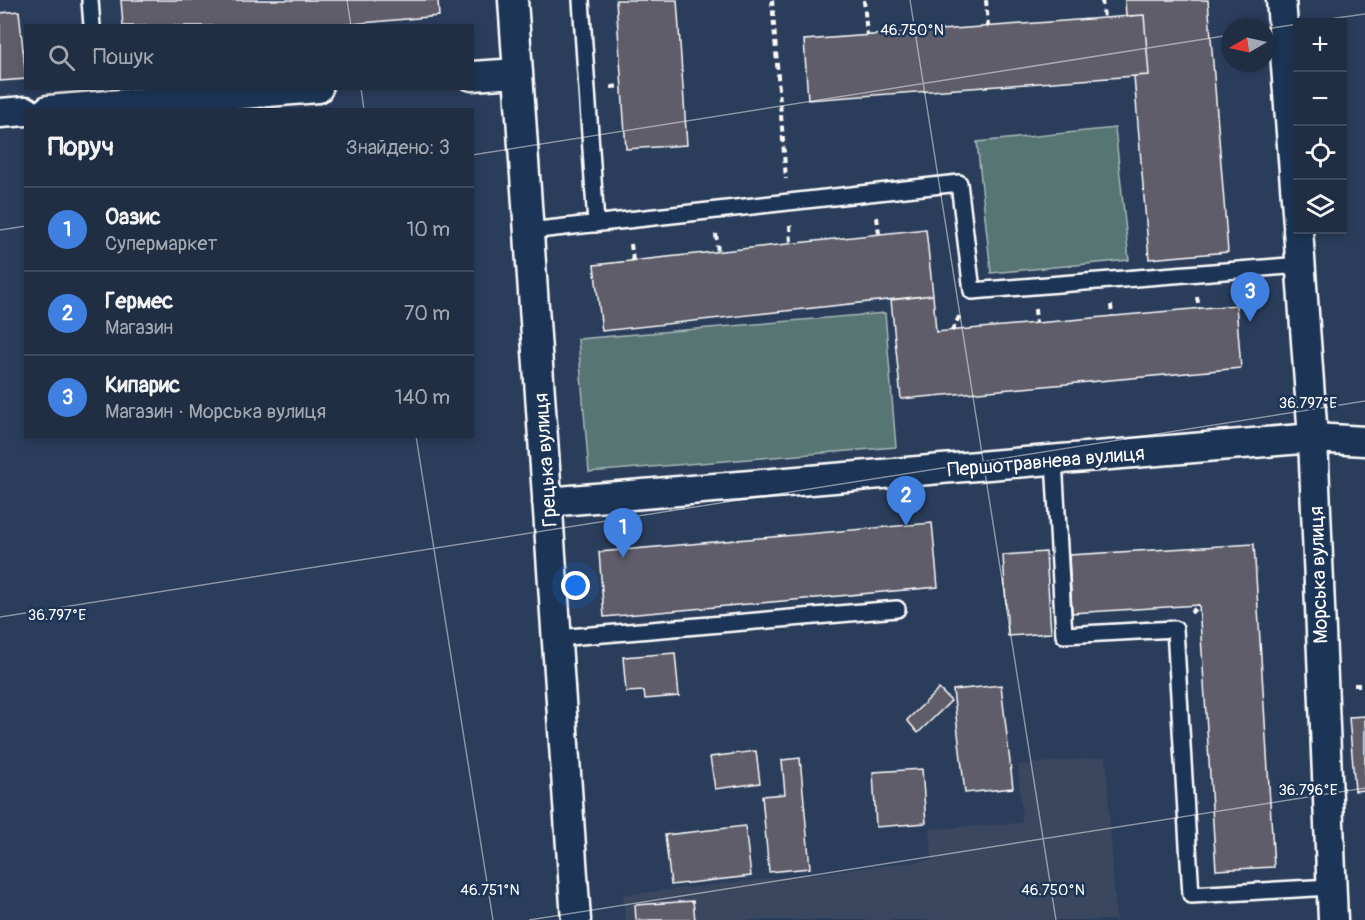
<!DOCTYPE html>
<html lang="uk">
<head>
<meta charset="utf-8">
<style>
	body { margin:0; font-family:Pangolin,sans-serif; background:#2d3a4f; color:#f1f3f6 }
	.controls { position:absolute; right:18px; top:18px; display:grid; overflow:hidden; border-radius:0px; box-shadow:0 3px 9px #0003 }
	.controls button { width:54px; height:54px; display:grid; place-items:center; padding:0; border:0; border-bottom:2px solid #3d4a5d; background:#202e44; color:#f1f3f6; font:30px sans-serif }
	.compass { position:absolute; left:1221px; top:18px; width:54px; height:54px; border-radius:50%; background:#202e44; box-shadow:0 3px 9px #0003; rotate:261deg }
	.you { position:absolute; left:576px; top:586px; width:21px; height:21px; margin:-15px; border:4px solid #fff; border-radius:50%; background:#1a73e8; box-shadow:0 0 0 9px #1a73e833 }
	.badge { display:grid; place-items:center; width:39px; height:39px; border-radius:50%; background:#d6ab8b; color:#fff; font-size:20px; font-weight:700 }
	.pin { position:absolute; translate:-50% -50px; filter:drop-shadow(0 2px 3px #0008) }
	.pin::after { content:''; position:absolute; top:32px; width:21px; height:18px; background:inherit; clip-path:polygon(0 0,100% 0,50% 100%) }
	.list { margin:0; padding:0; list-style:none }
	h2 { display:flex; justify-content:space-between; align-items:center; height:78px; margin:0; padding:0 24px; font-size:26px }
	h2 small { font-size:20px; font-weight:400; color:#a2a8b2 }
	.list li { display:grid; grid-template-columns:39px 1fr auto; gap:18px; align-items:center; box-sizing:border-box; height:84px; padding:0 24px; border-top:2px solid #3d4a5d }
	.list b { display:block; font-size:22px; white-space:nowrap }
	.list p { margin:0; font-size:20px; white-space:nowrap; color:#a2a8b2 }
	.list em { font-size:20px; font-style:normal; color:#a2a8b2 }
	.icon { flex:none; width:33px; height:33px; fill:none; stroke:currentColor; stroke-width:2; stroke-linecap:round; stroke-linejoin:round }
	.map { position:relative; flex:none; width:1365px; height:920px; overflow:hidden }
	.search { position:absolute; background:#202e44; box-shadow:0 3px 9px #0003; left:24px; top:24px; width:450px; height:66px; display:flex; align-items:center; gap:15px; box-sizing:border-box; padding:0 21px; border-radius:0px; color:#a2a8b2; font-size:22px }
	.panel { position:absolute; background:#202e44; box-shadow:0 3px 9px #0003; left:24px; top:108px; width:450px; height:330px; border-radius:0px }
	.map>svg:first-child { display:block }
	.built { fill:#3a475f }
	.green { fill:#567473; stroke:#aabab9; stroke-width:1.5 }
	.building { fill:#5e5d69; stroke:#fff; stroke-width:1.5 }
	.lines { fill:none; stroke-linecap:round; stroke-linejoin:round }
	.service-casing { stroke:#fff; stroke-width:20 }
	.minor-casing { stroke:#fff; stroke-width:33 }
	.path { stroke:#fff; stroke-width:4; stroke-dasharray:6 4.5; stroke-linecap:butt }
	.service { stroke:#1d3557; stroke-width:15 }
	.minor { stroke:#1d3557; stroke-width:28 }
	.ticks { fill:none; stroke:#fff; stroke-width:1.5; stroke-opacity:0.45 }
	.labels { text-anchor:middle; stroke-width:5; stroke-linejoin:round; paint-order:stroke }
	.street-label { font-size:20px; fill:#fff; stroke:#1d3557 }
	.ticks-label { font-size:15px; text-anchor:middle; fill:#fff; stroke:#1d3557; stroke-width:5; stroke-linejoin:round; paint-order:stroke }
</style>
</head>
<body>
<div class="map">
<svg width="1365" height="920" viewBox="0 0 1365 920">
	<rect width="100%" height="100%" fill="#2a3d5b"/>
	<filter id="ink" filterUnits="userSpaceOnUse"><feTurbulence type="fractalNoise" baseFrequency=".0167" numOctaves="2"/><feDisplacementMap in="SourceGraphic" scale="12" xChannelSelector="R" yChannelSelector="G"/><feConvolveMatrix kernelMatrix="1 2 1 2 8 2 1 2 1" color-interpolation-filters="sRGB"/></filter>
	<g filter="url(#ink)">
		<path class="built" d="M1106 757 1116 920H625L623 895 932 860 930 829 1022 823 1018 765Z"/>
		<path class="green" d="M1115 128 1129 260 991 273 977 142Z
			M885 313 896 447 589 472 578 339Z"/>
		<path class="building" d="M121 0H438L439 16 329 26H123Z
			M616 0H677L687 145 626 149Z
			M1125 0H1208L1228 252 1149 259 1134 76 1149 75 1144 15 1126 16Z
			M19 11 26 79 0 81V13Z
			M1144 15 1149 75 808 100 804 40Z
			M926 229 933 295 602 331 594 265Z
			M933 295 936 332 1236 305 1241 368 901 399 891 300Z
			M932 523 938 587 604 617 599 552Z
			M1254 544 1274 867 1216 870 1199 605 1072 613 1069 555Z
			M1046 552 1051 633 1008 636 1003 555Z
			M675 653 679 696 645 699 644 691 626 692 623 657Z
			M1001 685 1013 788 965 793 953 690Z
			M939 689 951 701 918 733 907 720Z
			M1365 716V790L1355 791 1349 717Z
			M756 751 760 783 715 789 710 757Z
			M800 758 810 868 769 872 762 796 785 794 782 760Z
			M922 769 926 823 876 827 873 772Z
			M745 826 751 876 671 885 665 835Z
			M693 901 695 920H636L635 905Z"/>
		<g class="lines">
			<defs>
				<path id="service" d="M90 0 92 26
					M581 0 596 224
					M529 231 959 183 972 291 1300 265
					M1054 460 1064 635 1175 629 1191 895 1331 887
					M557 638 897 609"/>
				<path id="minor" d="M513 0 576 920
					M1281 0 1298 225
					M472 76 518 73
					M48 110 318 88
					M0 113 26 111
					M1298 230 1313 438 1333 920
					M547 502 1313 438 1365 441"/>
			</defs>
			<use href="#service" class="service-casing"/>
			<use href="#minor" class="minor-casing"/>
			<path class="path" d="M772 0 786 179
				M864 0 867 36
				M986 0 988 26
				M1102 0 1104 18
				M611 87 622 86
				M877 217 879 234
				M790 225 791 244
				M716 234 718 252
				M631 244 633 261
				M1197 297 1199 308
				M1111 305 1112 316
				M1035 309 1036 323
				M952 331 961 313
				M1191 613 1199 605
				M1354 685H1365"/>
			<use href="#service" class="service"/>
			<use href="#minor" class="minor"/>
		</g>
	</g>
	<path class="ticks" d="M347 0 351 26M910 0 1056 920M1308 22 1365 14M1266 29 1298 24M361 88 364 110M472 155 1230 35M0 230 26 226M416 436 493 920M0 617 1365 401M529 920 1365 788"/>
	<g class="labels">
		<g class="street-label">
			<text transform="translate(545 460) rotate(-94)" y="7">Грецька вулиця</text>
			<text transform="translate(1046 461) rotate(-5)" y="7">Першотравнева вулиця</text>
			<text transform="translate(1318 575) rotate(-92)" y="7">Морська вулиця</text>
		</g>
	</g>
	<g class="ticks-label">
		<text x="912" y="35">46.750°N</text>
		<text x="1308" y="408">36.797°E</text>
		<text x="57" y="620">36.797°E</text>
		<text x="1308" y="795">36.796°E</text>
		<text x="490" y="895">46.751°N</text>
		<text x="1053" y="895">46.750°N</text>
	</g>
</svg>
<div class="controls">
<button>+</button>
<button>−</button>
<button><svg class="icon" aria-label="locate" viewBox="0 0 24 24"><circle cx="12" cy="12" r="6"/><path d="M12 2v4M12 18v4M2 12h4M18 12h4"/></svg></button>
<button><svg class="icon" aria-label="layers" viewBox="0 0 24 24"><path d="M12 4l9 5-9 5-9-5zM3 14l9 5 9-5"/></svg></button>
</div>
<svg class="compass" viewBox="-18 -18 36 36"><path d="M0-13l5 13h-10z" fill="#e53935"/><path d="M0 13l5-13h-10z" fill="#a2a8b2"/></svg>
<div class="you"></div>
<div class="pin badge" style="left:623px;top:558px;background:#3f7fe0">1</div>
<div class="pin badge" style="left:906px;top:526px;background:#3f7fe0">2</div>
<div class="pin badge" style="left:1250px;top:322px;background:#3f7fe0">3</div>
<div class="search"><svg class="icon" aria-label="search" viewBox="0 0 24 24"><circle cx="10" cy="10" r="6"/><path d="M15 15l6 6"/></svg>Пошук</div>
<section class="panel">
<h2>Поруч<small>Знайдено: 3</small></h2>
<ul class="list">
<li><span class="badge" style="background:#3f7fe0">1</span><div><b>Оазис</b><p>Супермаркет</p></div><em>10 m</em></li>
<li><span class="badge" style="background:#3f7fe0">2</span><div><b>Гермес</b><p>Магазин</p></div><em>70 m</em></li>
<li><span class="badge" style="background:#3f7fe0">3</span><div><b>Кипарис</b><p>Магазин · Морська вулиця</p></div><em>140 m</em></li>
</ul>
</section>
</div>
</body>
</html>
